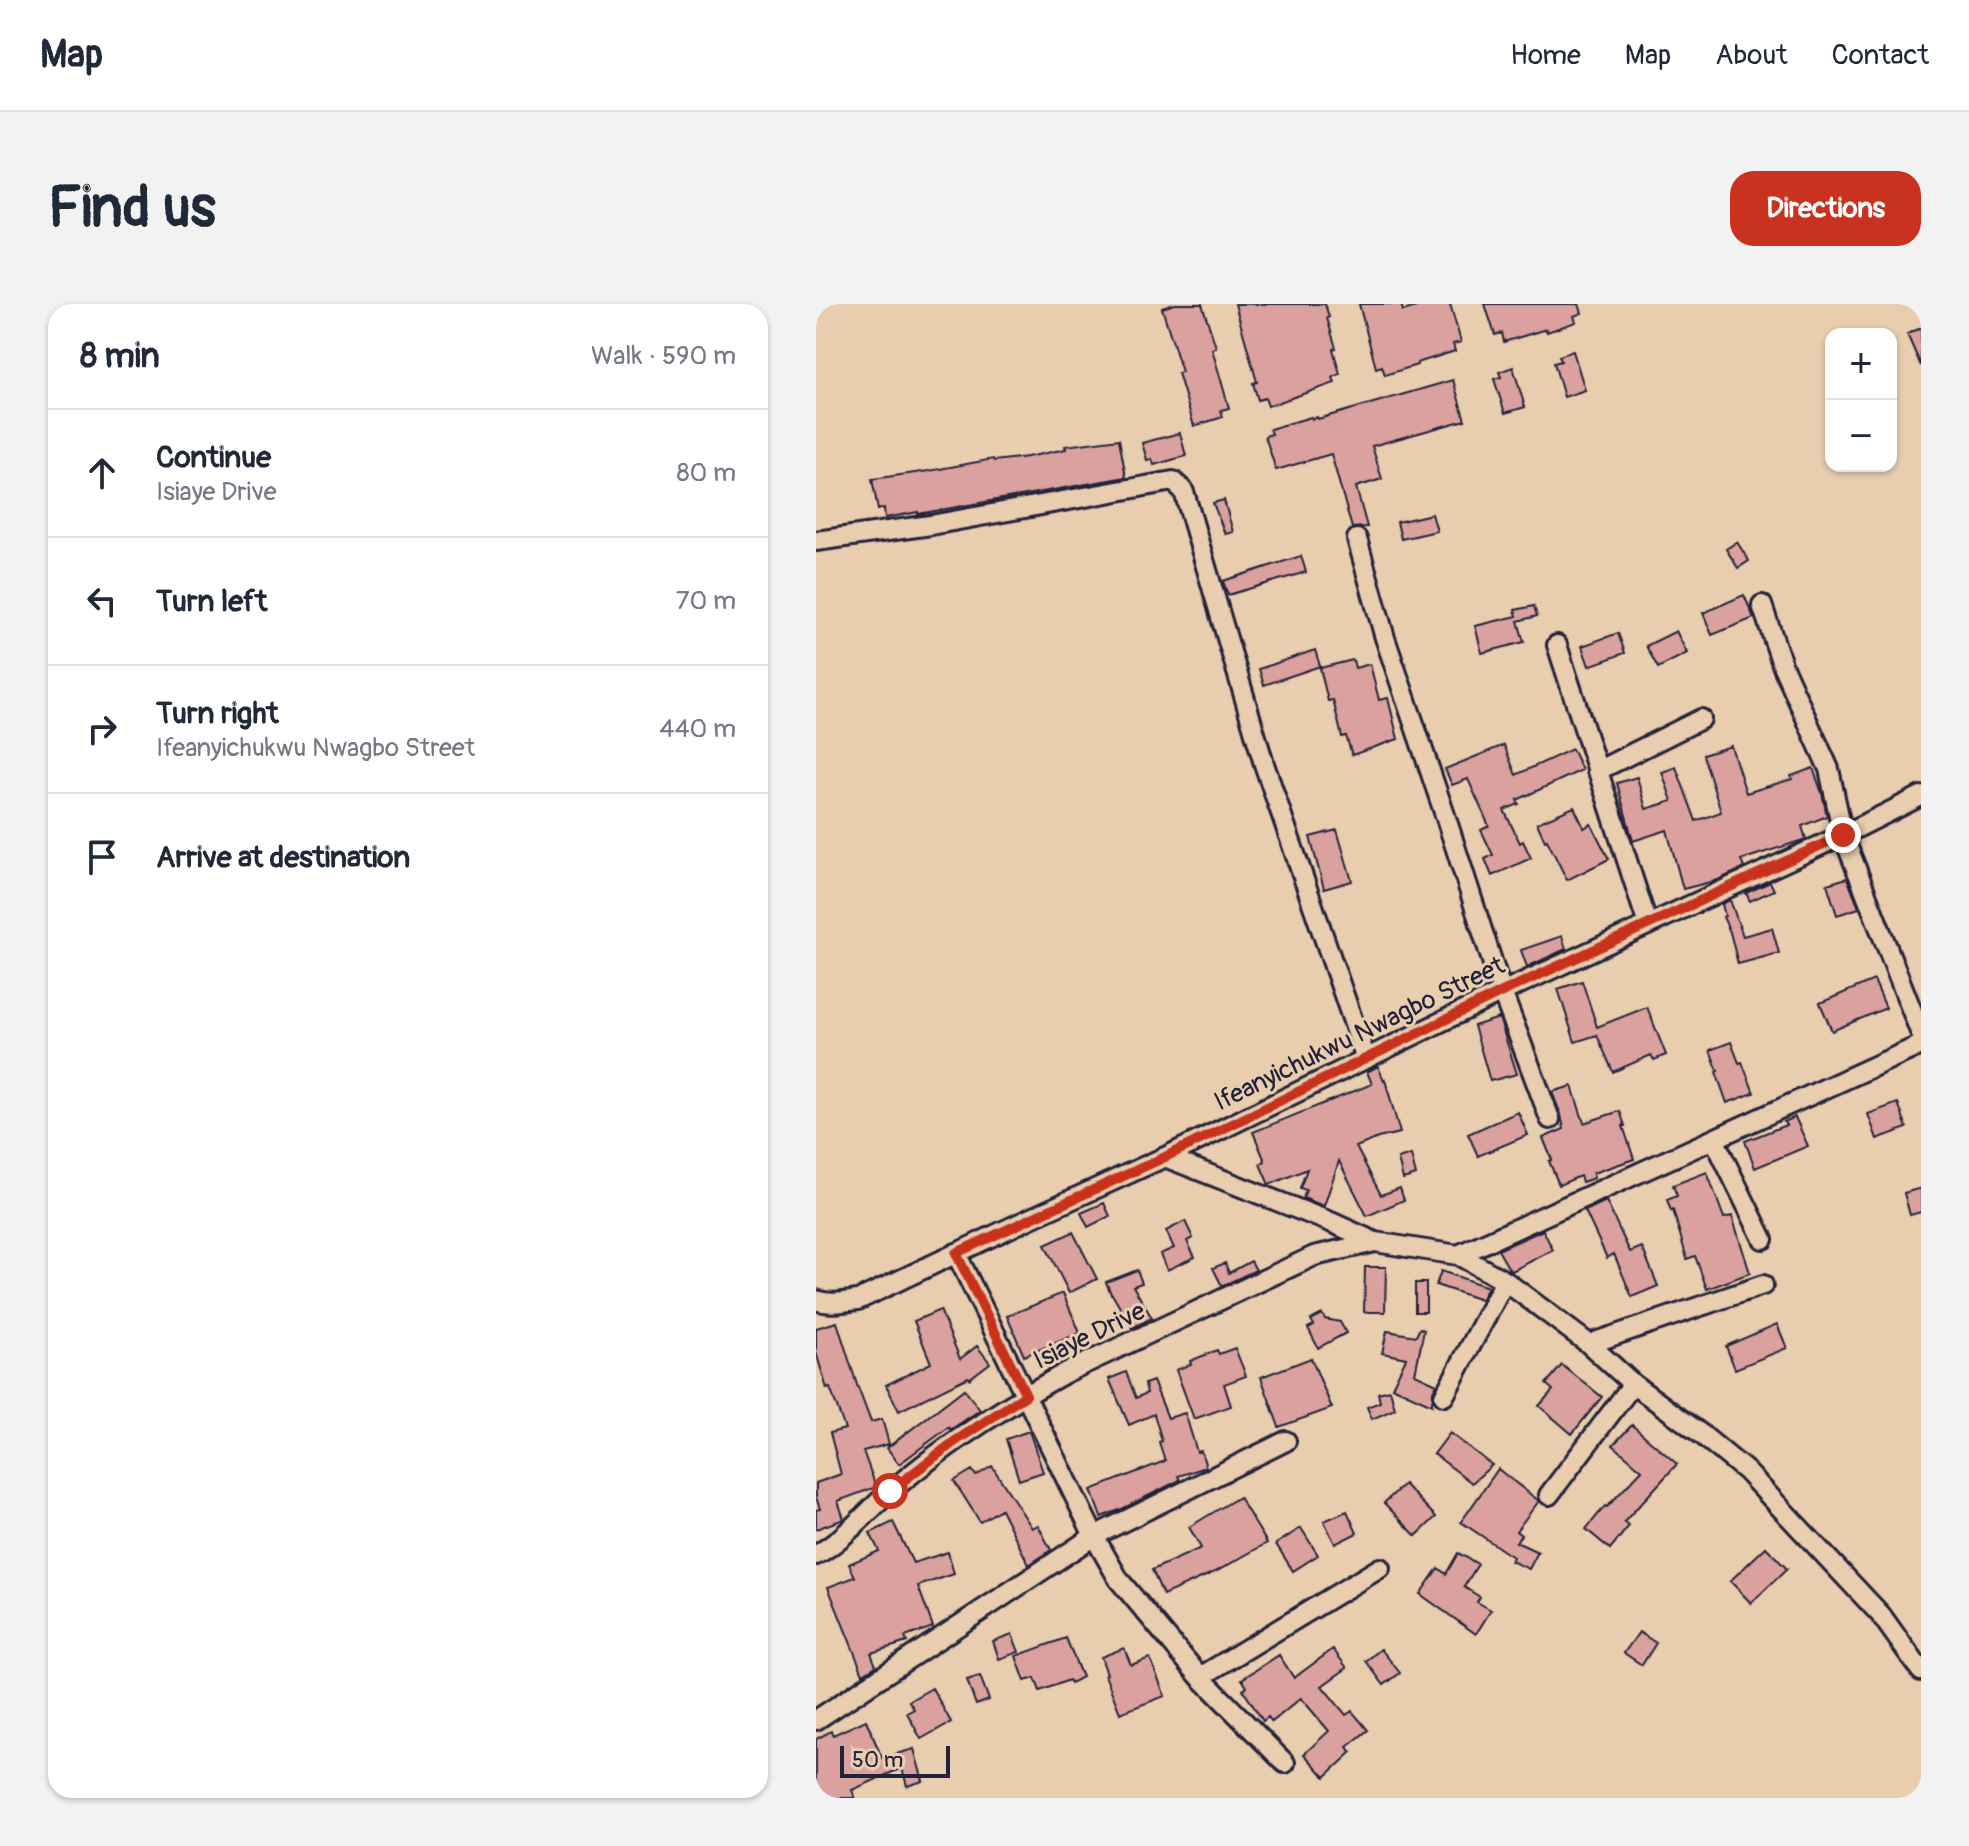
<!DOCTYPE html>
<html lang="en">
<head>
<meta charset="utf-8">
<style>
	body { margin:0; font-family:Pangolin,sans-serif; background:#f2f2f3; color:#1f2937 }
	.controls { position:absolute; right:24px; top:24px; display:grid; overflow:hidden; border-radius:16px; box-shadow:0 2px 6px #0004 }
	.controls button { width:72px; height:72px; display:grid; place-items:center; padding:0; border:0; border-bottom:2px solid #e0e1e3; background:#fff; color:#1f2937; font:40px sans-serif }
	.scale { position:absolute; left:24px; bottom:20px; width:110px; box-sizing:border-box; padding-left:8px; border:4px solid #22223b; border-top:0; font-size:22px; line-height:28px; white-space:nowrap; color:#22223b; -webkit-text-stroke:6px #e8cdaf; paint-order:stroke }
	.stop { position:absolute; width:24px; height:24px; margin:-18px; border:6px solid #c8321e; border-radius:50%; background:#fff }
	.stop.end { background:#c8321e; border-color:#fff; box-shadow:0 2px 8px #0008 }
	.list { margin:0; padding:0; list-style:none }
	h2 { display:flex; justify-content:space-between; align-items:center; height:104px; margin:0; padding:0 32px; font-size:34px }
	h2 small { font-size:26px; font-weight:400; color:#747a83 }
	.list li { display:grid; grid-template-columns:52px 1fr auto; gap:24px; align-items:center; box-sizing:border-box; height:128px; padding:0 32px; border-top:2px solid #e0e1e3 }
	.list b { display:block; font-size:30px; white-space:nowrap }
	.list p { margin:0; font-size:26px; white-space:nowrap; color:#747a83 }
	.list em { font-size:26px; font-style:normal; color:#747a83 }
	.icon { flex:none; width:44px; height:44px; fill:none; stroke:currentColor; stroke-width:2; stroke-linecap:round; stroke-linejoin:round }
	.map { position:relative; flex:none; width:1105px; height:1494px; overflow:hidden; border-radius:24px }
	header { display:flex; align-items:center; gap:48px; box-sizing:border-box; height:112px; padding:0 40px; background:#fff; border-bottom:2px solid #e0e1e3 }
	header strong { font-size:38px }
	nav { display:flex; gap:44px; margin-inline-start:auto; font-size:28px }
	.intro { display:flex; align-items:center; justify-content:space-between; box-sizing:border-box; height:192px; padding:0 48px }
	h1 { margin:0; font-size:56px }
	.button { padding:20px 36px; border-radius:24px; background:#c8321e; color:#fff; font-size:28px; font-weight:700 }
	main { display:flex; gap:48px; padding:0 48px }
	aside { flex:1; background:#fff; border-radius:24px; box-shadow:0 2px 6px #0004 }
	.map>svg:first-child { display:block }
	.building { fill:#dba19f; stroke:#22223b; stroke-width:2 }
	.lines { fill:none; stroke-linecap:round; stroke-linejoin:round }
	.minor-casing { stroke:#22223b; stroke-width:24 }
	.minor { stroke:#e8cdaf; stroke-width:18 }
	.route { stroke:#c8321e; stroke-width:10 }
	.labels { text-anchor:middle; stroke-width:6; stroke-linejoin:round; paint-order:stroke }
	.street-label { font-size:26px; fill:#22223b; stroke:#e8cdaf }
</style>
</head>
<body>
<header>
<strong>Map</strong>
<nav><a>Home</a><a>Map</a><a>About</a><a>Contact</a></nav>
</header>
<div class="intro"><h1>Find us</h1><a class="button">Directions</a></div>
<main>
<aside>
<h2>8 min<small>Walk · 590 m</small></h2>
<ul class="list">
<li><svg class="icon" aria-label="ahead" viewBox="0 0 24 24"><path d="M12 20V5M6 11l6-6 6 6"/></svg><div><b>Continue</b><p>Isiaye Drive</p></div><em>80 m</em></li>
<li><svg class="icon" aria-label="left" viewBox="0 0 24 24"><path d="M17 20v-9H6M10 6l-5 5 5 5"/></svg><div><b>Turn left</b></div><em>70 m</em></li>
<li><svg class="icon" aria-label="right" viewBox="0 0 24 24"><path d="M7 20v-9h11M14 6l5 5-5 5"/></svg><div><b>Turn right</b><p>Ifeanyichukwu Nwagbo Street</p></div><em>440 m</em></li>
<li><svg class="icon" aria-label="arrive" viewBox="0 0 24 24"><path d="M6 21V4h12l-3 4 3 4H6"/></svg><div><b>Arrive at destination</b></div></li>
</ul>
</aside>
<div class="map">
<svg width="1105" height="1494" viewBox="0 0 1105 1494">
	<rect width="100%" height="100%" fill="#e8cdaf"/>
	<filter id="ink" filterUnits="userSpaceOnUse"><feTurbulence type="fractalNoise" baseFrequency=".0125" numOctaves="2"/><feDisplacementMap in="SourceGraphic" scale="16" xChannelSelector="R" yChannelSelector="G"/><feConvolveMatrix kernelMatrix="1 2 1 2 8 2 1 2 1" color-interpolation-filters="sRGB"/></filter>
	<g filter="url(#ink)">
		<path class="building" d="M359 0H386L400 43 396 45 413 104 405 106 407 113 378 122 362 69 366 68 346 4Z
			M419 0H509L513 13 511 14 520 44 517 45 524 70 517 73 519 79 452 102 449 94 442 96 437 79 441 78Z
			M543 0H585L587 7 610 0H634L645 38 637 40 639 47 601 59V61L569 71 566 62 560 64Z
			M669 0H763L766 9 758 12 760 18 731 28 730 25 688 38 686 29 679 31Z
			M1105 24V62L1091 30Z
			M757 47 769 86 748 93 738 59 745 57 743 52Z
			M697 63 709 103 689 109 678 75 685 73 683 68Z
			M637 76 649 116 556 142 566 175 540 183 551 223 536 224 515 150 460 166 449 132 456 130 454 125 495 113 496 115 501 113 502 115Z
			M364 129 370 152 338 161 336 155 331 156 326 139Z
			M303 135 310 173 102 210V208L69 214 68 204 62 206 56 175 113 167 177 155 178 157 211 153 250 145 249 142Z
			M408 196 417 228 409 230 397 199Z
			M616 210 621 227 585 235 581 218Z
			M921 238 933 257 922 264 910 245Z
			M485 252 490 268 412 291 407 277Z
			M928 291 938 314 896 331 887 309Z
			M718 302 721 312 702 317 708 338 666 349 659 322 701 312 699 306Z
			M860 327 871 349 842 364 830 342Z
			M802 329 809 349 773 362 766 342Z
			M499 346 504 362 448 381 443 365Z
			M537 356 539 364 554 360 563 396 572 394 582 435 536 451 530 432 526 433 517 396 512 397 504 364Z
			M688 441 700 471 756 445 766 466 701 496 703 500 688 506 704 539 707 537 715 554 676 572 669 555 677 551 665 526 673 522 652 475 636 481 629 465Z
			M915 442 930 489 976 475 975 472 997 464 1006 489 1011 512 986 522 990 535 925 556 928 564 902 576 867 585 851 526 817 537 801 479 821 473 830 505 856 497 846 468 860 463 880 517 905 508 887 451Z
			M758 503 768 524 775 520 793 555 751 576 731 536 729 537 721 519Z
			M521 526 536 577 508 585 494 533Z
			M1031 574 1043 604 1021 611 1011 580Z
			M954 578 958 586 934 597 930 589Z
			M914 596 927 632 956 624 963 649 922 660 914 628 907 613 909 612 906 600Z
			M746 632 750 645 711 663 705 646Z
			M1058 676 1070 704 1016 727 1004 699Z
			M766 677 781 723 831 703 850 751 838 756 835 751 797 768 781 731 759 738 742 685Z
			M683 714 701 770 674 777 658 722Z
			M915 738 923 759 926 758 938 789 911 799 900 768 902 767 894 746Z
			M562 762 568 777 569 776 584 829 562 834 540 843 565 891 584 884 588 896 551 912 523 857 508 902 487 894 490 886 484 884 491 865 453 881 444 860 449 857 437 828 556 780 551 768Z
			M756 782 768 819 804 807 809 822H807L818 855 777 869 778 874 766 878 764 872 743 881 733 857 736 856 727 834 748 825 745 811 736 788Z
			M1082 799 1091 824 1061 835 1052 810Z
			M702 808 712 831 662 852 652 830Z
			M979 813 992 842 939 864 929 837 970 821 968 818Z
			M595 851 600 871 587 875 582 855Z
			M891 868 908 914 916 912 934 969 891 985 879 952 871 955 857 906 855 907 851 896 861 892 857 881Z
			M1105 884V908L1094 911 1088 889Z
			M790 897 814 948 826 943 842 982 816 993 798 950 791 954 769 907Z
			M288 899 294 912 272 923 265 909Z
			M369 917 377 934 371 937 379 953 351 966 344 950 358 944 350 927Z
			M727 926 737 946 696 967 693 965 682 946Z
			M257 928 281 975 253 989 229 941Z
			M435 957 440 966 406 982 397 964 409 959 413 969Z
			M549 963H570L569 1008H548Z
			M321 966 326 979 317 982 336 1014 316 1024 296 990H295L290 978Z
			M625 967 672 983 665 996 620 981Z
			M599 979H610V1008H599Z
			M247 989 264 1029 208 1052 191 1012Z
			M124 1006 144 1055 161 1042 174 1059 153 1075 152 1073 83 1107 70 1081 115 1059 98 1017Z
			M506 1010 509 1015 524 1018 530 1029 502 1044 492 1024 498 1021 495 1016Z
			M21 1018 41 1081 55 1118 66 1115 73 1140 47 1147 60 1183 22 1197 28 1215 0 1225V1206L4 1205 0 1193V1179L25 1170 14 1129 29 1125 14 1084 11 1085 0 1048V1024Z
			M961 1020 971 1044 919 1065 910 1042Z
			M604 1024 608 1026 599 1070 621 1080 617 1087 616 1101 576 1083 590 1054 566 1049 571 1027 600 1032Z
			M419 1044 430 1072 408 1080 415 1102 378 1115 360 1066 375 1060 374 1057 401 1046 403 1050Z
			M495 1054 516 1104 463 1123 445 1073Z
			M746 1061 786 1093 756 1130 723 1102 737 1086 730 1080Z
			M310 1068 320 1094 331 1089 329 1080 337 1077 352 1114 369 1109 381 1148 385 1147 390 1163 362 1172 364 1176 306 1205 285 1213 275 1186 349 1157 343 1138 346 1137 338 1110 313 1121 293 1075Z
			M148 1085 164 1106 134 1126 133 1123 83 1160 71 1144Z
			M574 1086 579 1105 556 1115 551 1103 564 1098 562 1089Z
			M816 1121 861 1160 808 1218 813 1222 794 1245 770 1225 789 1202 791 1203 826 1166 797 1141Z
			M213 1127 227 1168 203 1176 190 1135Z
			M634 1129 676 1161 656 1179 618 1150Z
			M176 1162 216 1224 222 1221 235 1246 213 1261 185 1205 164 1218 138 1177 156 1166 160 1172Z
			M682 1165 723 1197 700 1227 705 1231 700 1238 722 1248 713 1265 695 1257 697 1253 645 1218Z
			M588 1180 620 1213 600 1232 568 1199Z
			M423 1193 451 1239 401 1267 347 1291 336 1266 385 1244 373 1223Z
			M531 1207 541 1229 519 1240 508 1217Z
			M77 1218 97 1259 132 1248 138 1270 102 1282 117 1323 89 1333 91 1338 55 1349 60 1362 47 1370 12 1283 39 1273 33 1260 63 1247 54 1229Z
			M485 1224 502 1251 477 1267 460 1240Z
			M950 1243 971 1265 935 1299 914 1277Z
			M642 1249 662 1260 648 1283 664 1293 661 1298 675 1306 660 1330 604 1290 622 1264 630 1270Z
			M823 1328 840 1339 826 1361 808 1349Z
			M196 1330 203 1348 183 1355 177 1337Z
			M250 1334 266 1373 255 1379 253 1376 224 1387 219 1374 209 1377 200 1352Z
			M308 1344 315 1361 334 1354 349 1392 304 1409 289 1371 291 1370 285 1353Z
			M517 1345 531 1364 506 1382 530 1411 536 1407 552 1426 531 1443 536 1448 509 1473 488 1450 513 1427 485 1394 456 1418 452 1413 447 1417 427 1386 431 1383 426 1375 463 1351 478 1374Z
			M565 1345 584 1369 568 1381 550 1357Z
			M164 1372 173 1396 160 1401 151 1376Z
			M116 1384 135 1418 105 1435 91 1409 98 1405 93 1397Z
			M50 1416 66 1454 98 1445 107 1477 91 1482 86 1464 36 1486 39 1494H0V1435L15 1427 17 1431Z"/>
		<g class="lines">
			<defs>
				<path id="minor" d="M541 235 569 334 630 514 686 688 734 815
					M0 237 115 221 357 177 367 186 369 191 448 460 550 755
					M946 301 967 363 1013 465 1027 531 1105 730
					M741 341 832 621
					M781 467 885 415
					M898 835 947 935
					M349 853 517 919 559 938 642 951 689 977 773 1040 817 1080 885 1130 930 1167 1065 1311 1105 1367
					M140 949 278 1232 303 1276 384 1373 469 1459
					M642 951 1105 741
					M0 996C14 1001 28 998 42 996L204 919 349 853 686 688 1027 531 1105 492
					M773 1040 947 981
					M628 1092 689 977
					M733 1191 817 1080
					M0 1251C29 1235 50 1208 75 1187 128 1141 188 1103 249 1069L498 952 559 938
					M384 1373 564 1264
					M0 1416 278 1232 470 1137"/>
			</defs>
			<use href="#minor" class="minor-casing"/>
			<use href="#minor" class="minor"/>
		</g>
	</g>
	<g class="lines" filter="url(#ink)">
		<path class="route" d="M74 1187 138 1138 210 1091 140 949 349 853 686 688 1027 531"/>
	</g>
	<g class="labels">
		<g class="street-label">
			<text transform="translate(543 729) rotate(-26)" y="9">Ifeanyichukwu Nwagbo Street</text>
			<text transform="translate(273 1031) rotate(-26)" y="9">Isiaye Drive</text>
		</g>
	</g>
</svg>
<div class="controls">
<button>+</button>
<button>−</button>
</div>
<div class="scale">50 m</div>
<div class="stop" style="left:74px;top:1187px"></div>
<div class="stop end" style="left:1027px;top:531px"></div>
</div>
</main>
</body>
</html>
